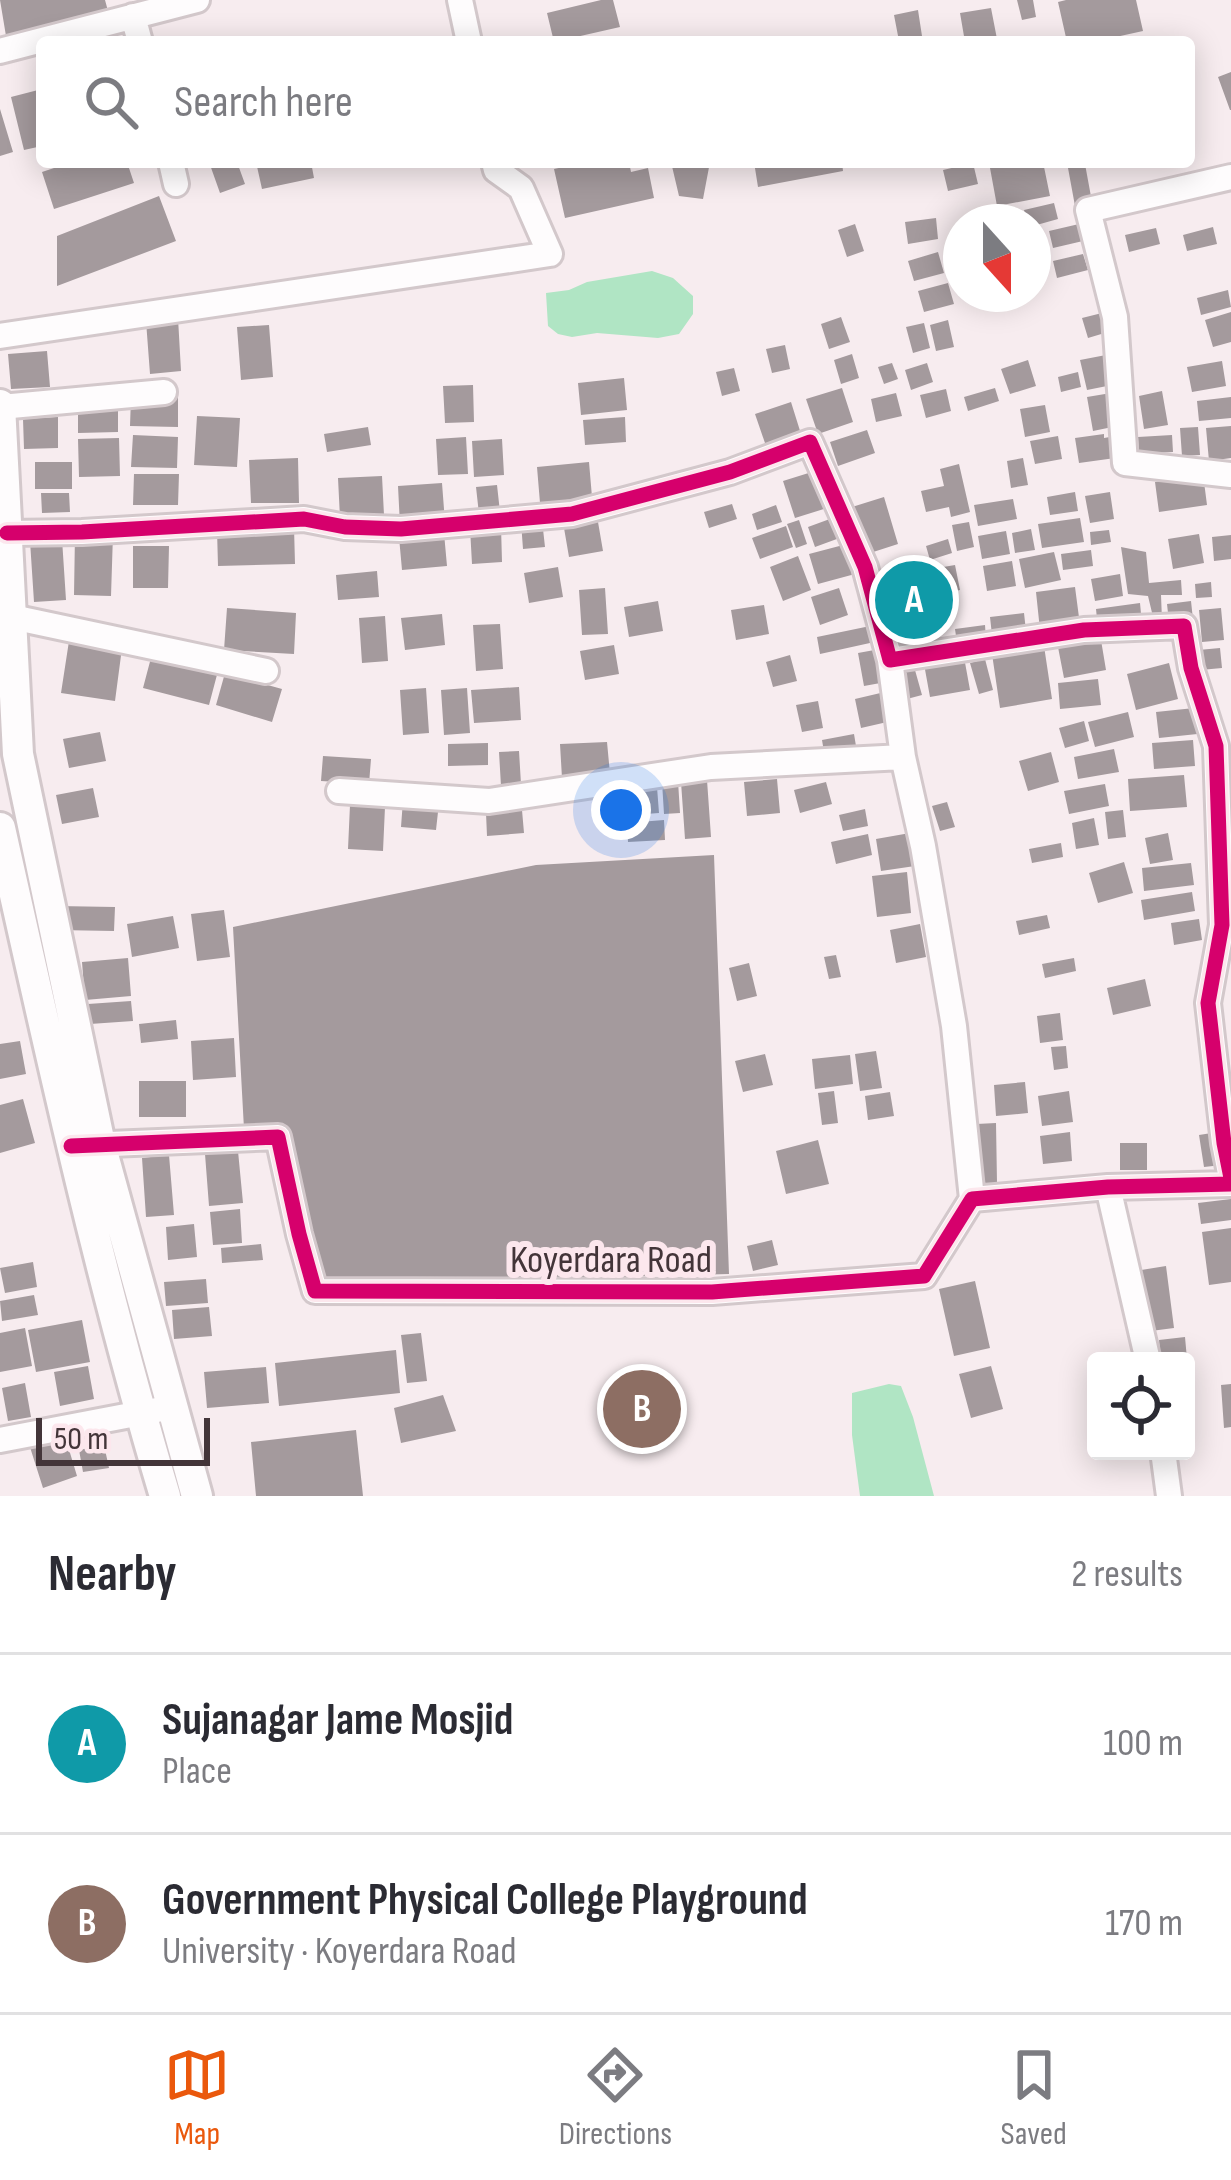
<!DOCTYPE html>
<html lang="en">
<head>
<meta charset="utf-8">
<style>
	body { margin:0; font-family:"Sofia Sans Condensed",sans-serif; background:#f7f7f7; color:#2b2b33 }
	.controls { position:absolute; right:36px; bottom:36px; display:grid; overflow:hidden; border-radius:12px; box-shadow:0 6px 30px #0003 }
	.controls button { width:108px; height:108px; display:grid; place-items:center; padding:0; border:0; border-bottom:3px solid #e1e1e2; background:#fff; color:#2b2b33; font:60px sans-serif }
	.compass { position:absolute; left:943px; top:204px; width:108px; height:108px; border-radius:50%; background:#fff; box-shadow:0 6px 30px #0003; rotate:159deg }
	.scale { position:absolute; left:36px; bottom:30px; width:174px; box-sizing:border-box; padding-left:12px; border:6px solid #433539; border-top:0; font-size:33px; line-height:42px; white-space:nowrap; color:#433539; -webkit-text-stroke:9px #fce7ed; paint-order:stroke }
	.you { position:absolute; left:621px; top:810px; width:42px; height:42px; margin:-30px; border:9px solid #fff; border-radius:50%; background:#1a73e8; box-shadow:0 0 0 18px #1a73e833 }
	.badge { display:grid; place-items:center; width:78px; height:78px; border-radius:50%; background:#ea580c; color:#fff; font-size:39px; font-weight:700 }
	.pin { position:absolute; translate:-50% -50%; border:6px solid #fff; box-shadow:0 3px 12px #0006 }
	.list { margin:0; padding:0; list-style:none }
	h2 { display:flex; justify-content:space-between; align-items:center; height:156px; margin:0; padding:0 48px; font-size:51px }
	h2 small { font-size:39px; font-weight:400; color:#7c7c81 }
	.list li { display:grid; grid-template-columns:78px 1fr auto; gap:36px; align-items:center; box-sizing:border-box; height:180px; padding:0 48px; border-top:3px solid #e1e1e2 }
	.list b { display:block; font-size:45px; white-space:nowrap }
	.list p { margin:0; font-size:39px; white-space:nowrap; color:#7c7c81 }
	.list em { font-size:39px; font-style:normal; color:#7c7c81 }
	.icon { flex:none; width:66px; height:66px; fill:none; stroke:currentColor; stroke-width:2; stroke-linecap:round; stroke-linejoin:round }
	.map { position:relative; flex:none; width:1231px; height:1496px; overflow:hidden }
	.search { position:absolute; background:#fff; box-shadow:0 6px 30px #0003; left:36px; right:36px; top:36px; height:132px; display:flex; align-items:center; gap:30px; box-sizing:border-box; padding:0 42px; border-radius:12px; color:#7c7c81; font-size:45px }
	.sheet { height:516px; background:#fff }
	nav { display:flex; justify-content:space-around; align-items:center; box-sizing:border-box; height:168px; border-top:3px solid #e1e1e2; background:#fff; font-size:33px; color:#7c7c81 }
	nav a { display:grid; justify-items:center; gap:6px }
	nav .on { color:#ea580c }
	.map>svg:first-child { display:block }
	.water { fill:#b0e5c4 }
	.building { fill:#a49a9d }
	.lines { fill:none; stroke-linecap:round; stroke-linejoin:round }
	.minor-casing { stroke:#d3c8cb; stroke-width:30 }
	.major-casing { stroke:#d3c8cb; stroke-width:36 }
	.minor { stroke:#fefcfd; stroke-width:24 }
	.major { stroke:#fefcfd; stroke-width:30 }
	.cycleway-casing { stroke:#fce7ed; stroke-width:22 }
	.cycleway { stroke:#d6006c; stroke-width:15 }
	.labels { text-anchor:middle; stroke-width:12; stroke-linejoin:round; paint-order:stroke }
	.street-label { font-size:39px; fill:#433539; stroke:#fce7ed }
</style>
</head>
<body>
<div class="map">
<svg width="1231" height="1496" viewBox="0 0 1231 1496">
	<rect width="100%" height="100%" fill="#f7ecef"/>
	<path class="water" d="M652 271 673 278 693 296V314L679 334 658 338 597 333 572 337 558 334 548 326 546 293 569 290 587 282Z
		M889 1384 901 1386 913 1417 934 1496H860L852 1435V1393Z"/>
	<path class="building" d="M0 0H105L108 11 6 36Z
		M601 0H613L620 27 554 42 547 13Z
		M1017 0H1033L1036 17 1022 20Z
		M1066 0H1136L1143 31 1093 42H1067L1058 2Z
		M991 8 997 39 965 42 960 13Z
		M918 10 922 36 899 41 894 15Z
		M1231 72V110H1230L1218 77Z
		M42 89V146L24 150 11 97Z
		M0 109 13 152 0 156Z
		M72 162H127L134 183 54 209 42 172Z
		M209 162H237L245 184 220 193Z
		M256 162H311L314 178 262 189Z
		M587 162H629L631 172 648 168 654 198 565 218 554 169Z
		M671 162H710L703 199 679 196Z
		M754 162H842L843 171 758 187Z
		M1025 162H1043L1050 196 997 206 990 168Z
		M973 163 978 184 948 191 943 170Z
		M1085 164 1092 202 1075 206 1068 168Z
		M159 196 176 241 57 286V236Z
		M1054 203 1058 219 1033 226V222H1027L1024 210Z
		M936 218 938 239 908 244 905 222Z
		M855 224 864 251 847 257 838 230Z
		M1079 224 1083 241 1053 248 1049 231Z
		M1213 227 1217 244 1187 251 1183 235Z
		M1156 228 1160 244 1129 252 1125 235Z
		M938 252 944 273 914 281 908 261Z
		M1083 254 1088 270 1057 278 1053 261Z
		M948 283 954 304 924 312 918 291Z
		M1228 290 1231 307 1201 315 1197 298Z
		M1231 312V342L1213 347 1205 320Z
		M1102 313 1108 332 1088 338 1082 318Z
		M841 317 850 342 829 349 821 324Z
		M178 318 181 371 150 374 146 321Z
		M948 320 954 347 936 351 930 325Z
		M924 323 930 348 913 353 906 327Z
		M269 325 273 377 241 380 237 327Z
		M785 345 790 369 772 373 766 349Z
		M47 351 50 387 11 389 8 354Z
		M852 354 859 378 841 384 834 360Z
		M1106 355 1112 385 1087 390 1080 360Z
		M1028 360 1036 386 1010 394 1001 369Z
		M1222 361 1226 386 1192 392 1187 367Z
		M892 363 898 379 884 384 878 367Z
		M927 363 933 382 911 390 905 370Z
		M734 368 740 391 722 396 716 372Z
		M1078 372 1081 387 1061 392 1058 377Z
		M624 378 627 410 581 415 578 383Z
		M473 385 474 422 445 423 443 386Z
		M842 388 853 422 818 434 806 399Z
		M995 388 999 401 968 411 964 397Z
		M946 389 951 411 926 418 920 395Z
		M1162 391 1168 425 1144 429 1139 396Z
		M896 393 902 416 876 422 871 399Z
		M1111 393 1117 426 1093 431 1087 397Z
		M131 397H178V427L130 426Z
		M1231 397V418L1199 421 1197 401Z
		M78 400H118V432L78 433Z
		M791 402 801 434 766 446 755 414Z
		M1045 405 1050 432 1025 437 1020 409Z
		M197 416 240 418 237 467 194 465Z
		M58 417V448L24 449 23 419Z
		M625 417 626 442 585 445 583 420Z
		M1231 426V458L1209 461 1206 428Z
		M368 427 371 445 327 452 324 434Z
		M1198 427 1200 455 1182 456 1180 428Z
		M867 430 875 453 838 466 830 442Z
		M1133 433 1137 455 1079 463 1075 438 1104 434V438Z
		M133 435 178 437 177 468 131 467Z
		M1172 435 1173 452 1139 454 1138 437Z
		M1058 436 1062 459 1035 464 1030 441Z
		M466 437 468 474 438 475 436 439Z
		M119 438 120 476 79 477 78 439Z
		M502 439 504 475 474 477 472 441Z
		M298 458 299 503H251L249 460Z
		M1023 458 1028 485 1011 488 1007 461Z
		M35 462H72V489H35Z
		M589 462 592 497 540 503 537 467Z
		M959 464 970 512 951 517 949 507 926 512 921 491 944 486 940 469Z
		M815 471 827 508 795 518 783 481Z
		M134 474H179L178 505H133Z
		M1203 474 1207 505 1159 512 1155 482Z
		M382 476 384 515 340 518 338 478Z
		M442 483 445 522 400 525 398 486Z
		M497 485 500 512 479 514 476 487Z
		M1075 492 1078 511 1050 515 1047 497Z
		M1110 492 1114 519 1090 523 1085 496Z
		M41 493H69L70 512 42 513Z
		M884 497 898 544 867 554 852 507Z
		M1013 499 1017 519 978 526 974 505Z
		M732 504 737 519 709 528 704 512Z
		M776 505 782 522 757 530 752 514Z
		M838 516 845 536 815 547 808 527Z
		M1080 518 1084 542 1042 548 1038 524Z
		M542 520 545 547 523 549 521 522Z
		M799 520 807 544 796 548 787 524Z
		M598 522 603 551 569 557 564 528Z
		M969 522 974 547 957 551 952 525Z
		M501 526 502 562 472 564 470 528Z
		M786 526 793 547 760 559 752 538Z
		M294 527 295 564 218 566 217 530Z
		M1031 529 1035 550 1015 553 1012 533Z
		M1109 530 1111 542 1091 545 1090 532Z
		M1006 531 1010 554 982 559 978 536Z
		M444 533 447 566 402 570 399 537Z
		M75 534H113L111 596 74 595Z
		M1199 534 1204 563 1173 569 1168 539Z
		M1231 535V559L1214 561 1212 537Z
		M62 539 66 600 34 602 30 541Z
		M948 539 952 553 930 560 926 546Z
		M847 544 855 574 818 584 809 554Z
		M133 546H169L168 588H133Z
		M1121 547 1146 552 1149 583 1181 580 1182 595H1161L1162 620 1154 621 1148 596 1128 594Z
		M1091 550 1093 566 1063 570 1061 554Z
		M1054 552 1061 580 1025 588 1019 559Z
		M798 556 811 590 783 601 770 567Z
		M1012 561 1016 586 987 591 983 566Z
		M955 565 960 590 931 596 926 570Z
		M558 567 563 597 529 603 524 573Z
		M920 569 935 624 908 631 894 576Z
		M377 571 379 597 338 600 336 575Z
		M1120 574 1123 596 1095 601 1091 579Z
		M1211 582 1212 597 1196 598 1195 584Z
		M1075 587 1080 625 1040 630 1036 592Z
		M605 588 608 634 582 635 579 590Z
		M839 588 848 615 820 625 811 597Z
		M658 601 663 631 629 637 624 607Z
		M1191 601 1195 638 1171 640 1167 604Z
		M1140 603 1142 624 1098 629 1096 609Z
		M764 605 769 634 736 640 731 610Z
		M227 608 296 613 294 654 224 650Z
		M1221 608 1224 640 1202 642 1199 610Z
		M1024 613 1026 631 992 635 990 617Z
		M442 614 445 645 405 650 401 618Z
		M385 616 388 661 362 663 359 618Z
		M500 624 503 669 476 671 473 625Z
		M875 625 879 641 820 654 817 637Z
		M985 625 986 640 957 643 955 629Z
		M1100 634 1106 670 1064 678 1057 642Z
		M69 641 122 648 115 701 61 693Z
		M614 645 619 674 585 680 580 651Z
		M1044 646 1052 699 1000 708 992 654Z
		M1220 648 1222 668 1179 672 1177 652Z
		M880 649 886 682 864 686 858 653Z
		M152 654 218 671 209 705 143 688Z
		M790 655 797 681 773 687 766 662Z
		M964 657 970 690 930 697 924 664Z
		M985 659 993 690 979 694 970 663Z
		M913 663 922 695 907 699 899 667Z
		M1169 663 1178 699 1136 710 1127 674Z
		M225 673 282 689 272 722 216 705Z
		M1098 679 1101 705 1060 709 1058 683Z
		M519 687 521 720 474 723 471 690Z
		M426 688 429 733 403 735 400 690Z
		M467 688 470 733 444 735 441 690Z
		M889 691 896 720 861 728 855 699Z
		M818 701 823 728 802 732 796 705Z
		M1204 707 1207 733 1159 738 1156 712Z
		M1128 712 1134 737 1095 747 1088 722Z
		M1084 721 1089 741 1065 748 1059 728Z
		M100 732 106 761 69 768 63 739Z
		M854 734 857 752 825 758 822 740Z
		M1193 740 1195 766 1154 769 1152 743Z
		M607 742 610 774 562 778 560 744Z
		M488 743V765L448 766V744Z
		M1114 749 1119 772 1078 779 1074 757Z
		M519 751 521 784 501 786 499 752Z
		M1051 752 1059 782 1028 791 1019 761Z
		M323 756 371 759 369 784 321 781Z
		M1184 775 1187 807 1130 811 1128 779Z
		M777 779 780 813 747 816 744 782Z
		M707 780 711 837 685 839 681 782Z
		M678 781 680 813 664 814 662 782Z
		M826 782 832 804 800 813 794 790Z
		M1105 784 1109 806 1069 814 1064 791Z
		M657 787 659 813 633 815 632 789Z
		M93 788 99 817 62 824 56 795Z
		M403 800 439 803 436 830 401 827Z
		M947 802 955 827 940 831 932 806Z
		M350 805 385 807 383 851 348 849Z
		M865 809 868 826 843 831 839 815Z
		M522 810 524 833 487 836 486 813Z
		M1123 810 1126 837 1108 839 1105 812Z
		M1094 818 1099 845 1076 849 1072 823Z
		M664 820 665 840 628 842 627 823Z
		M910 833 915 866 881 871 876 839Z
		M1168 833 1173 860 1150 864 1145 838Z
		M868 834 872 855 836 864 831 842Z
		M1061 843 1063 857 1032 863 1029 849Z
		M714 855 729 1274 322 1285 289 1131 244 1129 233 927 536 865Z
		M1124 862 1133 893 1098 903 1089 873Z
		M1191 863 1194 885 1144 891 1142 868Z
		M907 872 911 913 877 917 872 876Z
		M1192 892 1195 911 1144 920 1141 900Z
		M57 906 115 907 114 931 57 930Z
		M224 910 230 957 197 961 191 914Z
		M1047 915 1050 928 1019 935 1016 921Z
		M173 916 179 948 132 957 127 924Z
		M1199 919 1202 940 1174 945 1171 923Z
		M920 924 926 957 896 963 890 930Z
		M836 955 841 977 829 979 824 957Z
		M128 958 131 996 85 1000 82 962Z
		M1074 958 1076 971 1045 978 1042 964Z
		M749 963 757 996 737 1001 729 968Z
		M1145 979 1151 1006 1113 1015 1107 988Z
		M131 1001 133 1021 90 1024 88 1004Z
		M1060 1013 1063 1040 1040 1043 1037 1016Z
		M176 1020 178 1039 141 1043 139 1024Z
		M234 1038 236 1077 193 1080 191 1041Z
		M20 1041 26 1074 0 1079V1044Z
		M1066 1046 1068 1068 1054 1070 1051 1047Z
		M876 1051 882 1088 860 1091 855 1054Z
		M765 1054 773 1085 743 1092 735 1061Z
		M850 1055 853 1084 815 1089 812 1059Z
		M139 1081H186V1117H139Z
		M1025 1082 1028 1113 996 1116 994 1085Z
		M834 1091 838 1123 822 1125 818 1093Z
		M1069 1091 1073 1122 1042 1126 1038 1096Z
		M890 1092 894 1116 868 1120 865 1096Z
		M23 1099 35 1143 0 1153V1105Z
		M996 1123 997 1183 959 1184 957 1125Z
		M1070 1132 1072 1161 1043 1164 1040 1136Z
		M1218 1132 1222 1165 1204 1167 1199 1135Z
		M818 1140 829 1184 786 1194 776 1151Z
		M1120 1143H1147V1170H1120Z
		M238 1151 243 1203 209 1206 205 1154Z
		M169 1155 174 1215 146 1217 142 1158Z
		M1231 1199V1220L1201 1224 1198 1203Z
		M240 1209 242 1243 213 1245 210 1212Z
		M194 1224 197 1257 168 1260 166 1227Z
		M1231 1228V1282L1209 1285 1202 1232Z
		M772 1240 778 1265 753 1271 747 1246Z
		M261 1244 263 1260 222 1263 221 1248Z
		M33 1262 37 1287 5 1293 0 1268Z
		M1166 1266 1174 1328 1143 1332 1135 1271Z
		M206 1279 208 1303 166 1306 164 1282Z
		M975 1281 990 1348 954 1356 939 1289Z
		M34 1295 38 1315 2 1321 0 1301Z
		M209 1307 212 1336 174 1339 172 1310Z
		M82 1320 90 1362 36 1372 28 1330Z
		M25 1328 32 1366 0 1372V1333Z
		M421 1333 427 1381 407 1383 401 1335Z
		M1185 1337 1187 1359 1161 1361 1159 1340Z
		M396 1350 400 1393 279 1406 275 1363Z
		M88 1366 94 1399 60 1406 54 1372Z
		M991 1366 1003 1409 971 1418 959 1374Z
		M266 1367 269 1403 207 1408 204 1372Z
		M25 1383 31 1417 8 1421 2 1388Z
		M1231 1384V1427L1224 1428 1221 1385Z
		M443 1395 456 1431 401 1443 394 1408Z
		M356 1430 363 1496H256L251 1442Z
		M64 1433 77 1476 43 1488 29 1444Z
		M104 1445 109 1468 83 1472 79 1450Z"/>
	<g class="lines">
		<defs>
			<path id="minor" d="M460 0 469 42
				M133 16 140 42
				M0 51 197 0
				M171 162 176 184
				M1231 177 1088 210 1115 317 1125 463 1231 475
				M0 336 550 254 521 188 496 170 494 162
				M0 407 164 392
				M7 533 82 532 304 519 345 527 401 529 572 514 730 472 810 442 865 567 890 660 1084 630 1184 626 1191 668 1216 746 1222 925 1208 1003 1224 1143 1231 1178
				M12 617 266 671
				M890 660 903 757 923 846 954 1026 972 1199
				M339 791 489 801 711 767 903 757
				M85 1145 278 1137 299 1234 315 1291 712 1292 924 1276 972 1199 1108 1187 1231 1184
				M1108 1187 1148 1361
				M0 1440 157 1410
				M1163 1451 1169 1496"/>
			<path id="major" d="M0 405 18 754 100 1144 197 1496
				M0 828C50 1052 99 1276 165 1496"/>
		</defs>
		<use href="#minor" class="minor-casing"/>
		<use href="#major" class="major-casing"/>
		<use href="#minor" class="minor"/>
		<use href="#major" class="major"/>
		<defs>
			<path id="cycleway" d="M7 533 82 532 304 519 345 527 401 529 572 514 730 472 810 442 865 567 890 660 1084 630 1184 626 1191 668 1216 746 1222 925 1208 1003 1224 1143 1231 1178
				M71 1146 278 1137 299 1234 315 1291 712 1292 924 1276 972 1199 1108 1187 1231 1184"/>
		</defs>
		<use href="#cycleway" class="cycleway-casing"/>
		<use href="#cycleway" class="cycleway"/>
	</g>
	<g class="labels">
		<g class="street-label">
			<text x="611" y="1272">Koyerdara Road</text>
		</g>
	</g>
</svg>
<div class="controls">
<button><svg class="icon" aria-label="locate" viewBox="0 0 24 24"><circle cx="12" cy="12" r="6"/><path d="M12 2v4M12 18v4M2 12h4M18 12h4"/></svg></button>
</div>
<svg class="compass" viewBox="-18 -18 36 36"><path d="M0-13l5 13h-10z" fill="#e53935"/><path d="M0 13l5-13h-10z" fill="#7c7c81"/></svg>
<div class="scale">50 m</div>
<div class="you"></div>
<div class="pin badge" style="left:914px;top:600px;background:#0f9aa8">A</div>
<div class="pin badge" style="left:642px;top:1409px;background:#8d6e63">B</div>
<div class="search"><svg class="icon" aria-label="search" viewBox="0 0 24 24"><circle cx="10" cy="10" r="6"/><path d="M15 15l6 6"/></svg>Search here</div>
</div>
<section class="sheet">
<h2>Nearby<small>2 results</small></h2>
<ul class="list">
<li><span class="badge" style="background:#0f9aa8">A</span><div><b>Sujanagar Jame Mosjid</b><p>Place</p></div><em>100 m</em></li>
<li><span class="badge" style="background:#8d6e63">B</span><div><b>Government Physical College Playground</b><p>University · Koyerdara Road</p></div><em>170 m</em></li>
</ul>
</section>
<nav>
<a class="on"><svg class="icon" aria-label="map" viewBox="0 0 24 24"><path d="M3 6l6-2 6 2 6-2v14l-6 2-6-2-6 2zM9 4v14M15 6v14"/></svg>Map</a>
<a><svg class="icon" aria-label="directions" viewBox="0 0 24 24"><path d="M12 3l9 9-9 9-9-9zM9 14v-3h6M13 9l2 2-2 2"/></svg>Directions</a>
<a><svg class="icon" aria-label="saved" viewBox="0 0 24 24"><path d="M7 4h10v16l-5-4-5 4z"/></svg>Saved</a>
</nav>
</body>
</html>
